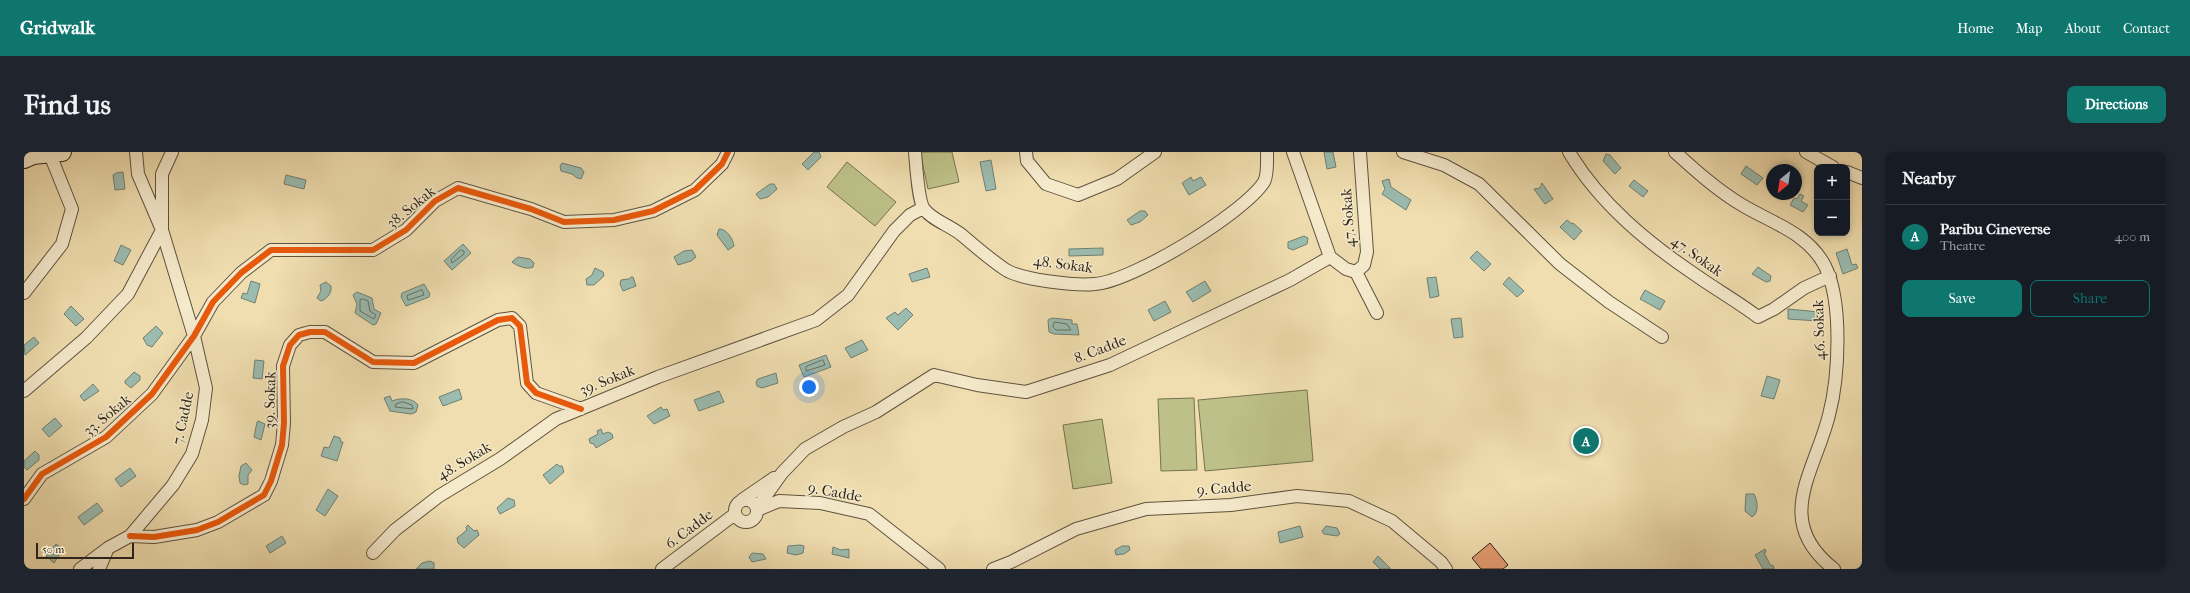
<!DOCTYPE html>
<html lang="en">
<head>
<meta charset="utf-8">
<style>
	body { margin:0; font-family:"IM FELL French Canon",serif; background:#20242c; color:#f1f3f6 }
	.controls { position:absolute; right:12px; top:12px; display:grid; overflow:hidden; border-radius:8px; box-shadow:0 2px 6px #0003 }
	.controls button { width:36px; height:36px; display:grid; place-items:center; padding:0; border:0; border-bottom:1px solid #363941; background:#171b24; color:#f1f3f6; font:20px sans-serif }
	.compass { position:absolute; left:1742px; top:12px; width:36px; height:36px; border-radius:50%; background:#171b24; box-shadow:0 2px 6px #0003; rotate:209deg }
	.scale { position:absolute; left:12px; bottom:10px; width:98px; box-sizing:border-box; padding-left:4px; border:2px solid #2f2518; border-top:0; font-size:11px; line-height:14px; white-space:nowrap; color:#2f2518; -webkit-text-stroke:3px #f5eacc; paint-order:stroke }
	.you { position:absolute; left:785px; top:235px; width:14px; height:14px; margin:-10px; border:3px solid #fff; border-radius:50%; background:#1a73e8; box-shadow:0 0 0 6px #1a73e833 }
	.badge { display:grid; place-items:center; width:26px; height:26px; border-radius:50%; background:#0f766e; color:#fff; font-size:13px; font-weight:700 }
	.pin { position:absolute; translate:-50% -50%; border:2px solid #fff; box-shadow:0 1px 4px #0006 }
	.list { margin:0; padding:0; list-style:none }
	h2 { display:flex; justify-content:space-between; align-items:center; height:52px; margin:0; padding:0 16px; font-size:17px }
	h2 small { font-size:13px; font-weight:400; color:#9ea1a6 }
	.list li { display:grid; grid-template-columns:26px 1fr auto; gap:12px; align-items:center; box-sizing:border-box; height:64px; padding:0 16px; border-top:1px solid #363941 }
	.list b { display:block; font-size:15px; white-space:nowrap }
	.list p { margin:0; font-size:13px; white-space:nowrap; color:#9ea1a6 }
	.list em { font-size:13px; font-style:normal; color:#9ea1a6 }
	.actions { display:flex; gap:8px; padding:12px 16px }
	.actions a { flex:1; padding:9px 0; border:1px solid #0f766e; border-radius:8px; text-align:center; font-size:14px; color:#0f766e }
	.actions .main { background:#0f766e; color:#fff }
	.map { position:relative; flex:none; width:1838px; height:417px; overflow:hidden; border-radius:8px }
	header { display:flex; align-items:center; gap:24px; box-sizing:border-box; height:56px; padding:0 20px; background:#0f766e; color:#fff }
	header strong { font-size:19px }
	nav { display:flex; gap:22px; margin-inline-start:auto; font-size:14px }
	.intro { display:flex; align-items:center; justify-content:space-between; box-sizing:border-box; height:96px; padding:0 24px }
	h1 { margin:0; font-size:28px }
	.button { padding:10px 18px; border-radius:8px; background:#0f766e; color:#fff; font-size:14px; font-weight:700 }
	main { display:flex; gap:24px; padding:0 24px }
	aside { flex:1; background:#171b24; border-radius:8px; box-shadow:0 2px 6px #0003 }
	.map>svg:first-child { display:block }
	.green { fill:#bdc088; stroke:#767250 }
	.water { fill:#9bbcb0; stroke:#708073 }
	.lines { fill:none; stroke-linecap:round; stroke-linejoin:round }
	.shore { stroke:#657064; stroke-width:1 }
	.building { fill:#e29b70; stroke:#2f2518 }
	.street-casing { stroke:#5f533e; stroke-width:14 }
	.secondary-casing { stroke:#2f2518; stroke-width:20 }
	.street { stroke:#f5eacc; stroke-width:12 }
	.secondary { stroke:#f5eacc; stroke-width:18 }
	.cycleway-casing { stroke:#f5eacc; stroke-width:8 }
	.cycleway { stroke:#e8590c; stroke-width:6 }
	.labels { text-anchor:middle; stroke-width:3; stroke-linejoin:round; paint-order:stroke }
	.street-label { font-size:15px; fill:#2f2518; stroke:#f5eacc }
</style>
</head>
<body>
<header>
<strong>Gridwalk</strong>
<nav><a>Home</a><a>Map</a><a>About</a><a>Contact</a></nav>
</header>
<div class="intro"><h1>Find us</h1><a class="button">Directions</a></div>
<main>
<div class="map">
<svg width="1838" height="417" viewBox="0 0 1838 417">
	<rect width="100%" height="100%" fill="#f0deb0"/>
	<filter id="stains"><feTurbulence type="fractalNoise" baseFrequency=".005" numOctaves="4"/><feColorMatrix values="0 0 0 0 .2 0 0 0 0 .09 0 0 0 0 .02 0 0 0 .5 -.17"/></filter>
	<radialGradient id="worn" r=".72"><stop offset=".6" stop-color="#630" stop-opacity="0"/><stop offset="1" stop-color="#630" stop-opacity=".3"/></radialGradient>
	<path class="green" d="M896 0H928L935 30 904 37Z
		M823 10 872 50 851 74 803 35Z
		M1283 238 1289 309 1181 319 1174 248Z
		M1170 246 1173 318 1137 319 1134 247Z
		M1078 267 1088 331 1049 337 1039 273Z"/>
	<path class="water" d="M790 0H795L797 5 784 18 778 12Z
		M1300 0H1309L1312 15 1303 17Z
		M1582 2 1586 3 1597 16 1591 22 1579 9Z
		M967 8 972 37 962 39 956 10Z
		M538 11 557 16 560 20 557 27 553 26 548 22 537 19 536 14Z
		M1722 14 1739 26 1733 33 1717 22Z
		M99 20 101 37 91 38 89 23 92 21Z
		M262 23 282 28 280 37 260 32Z
		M1167 25 1169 29 1177 25 1182 33 1165 43 1158 31Z
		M1365 27 1367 35 1387 48 1382 58 1358 42 1361 37 1358 29Z
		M1610 28 1624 39 1619 45 1605 34Z
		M1518 31 1529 47 1521 52 1510 37 1516 36Z
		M746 32H750L753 37 744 45 736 47 732 42Z
		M1776 42 1780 44 1777 49 1784 53 1779 60 1766 53 1770 46 1773 47Z
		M1116 59H1121L1124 63 1116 70 1107 73 1103 68Z
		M1543 68 1548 72 1549 71 1558 79 1550 88 1536 75Z
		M695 77C703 77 709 87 710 94L704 98 693 83Z
		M1280 84 1284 86 1283 92 1269 98 1264 96V90Z
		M439 92 447 101 428 118 420 109Z
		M97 93 107 98 99 113 90 109Z
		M1079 96V103L1045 104V97Z
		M1823 97 1828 113 1832 112 1834 116 1819 122 1812 101Z
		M668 98 672 105 667 109 654 113 650 105 660 99Z
		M1453 99 1467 112 1460 119 1446 106Z
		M494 105 506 107 510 111 509 115C503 118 493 114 488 110Z
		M1734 115 1747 124 1746 129 1742 130 1728 122Z
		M571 116 579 120 580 124 570 133H563L562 127 568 123Z
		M903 116 906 125 888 130 885 122Z
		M607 125H609L612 134 599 139 596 132 597 128 605 127Z
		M1412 125 1415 144 1406 146 1403 126Z
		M1485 125 1500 139 1493 145 1479 132Z
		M227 129 236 132 231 151 217 146 219 141 223 142Z
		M1181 129 1187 139 1169 150 1162 140Z
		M302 130 307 134C308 141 303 147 297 149L293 146 297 139 296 133Z
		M400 132 406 142 405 145 382 154 377 145 378 141Z
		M1621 138 1641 149 1636 158 1616 147Z
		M333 140 348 146 350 157 357 161 352 172 349 173 331 161 333 152 329 143Z
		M1141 149 1147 160 1130 169 1124 158Z
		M47 154 60 167 52 174 40 162Z
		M882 156 889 163 874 178 862 166 871 160 874 163Z
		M1764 157 1795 160 1794 169 1764 167Z
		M1028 166 1048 168V172H1053L1055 183 1030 182 1025 180 1024 168Z
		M1437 166 1439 185 1430 186 1427 167Z
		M132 174 139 181 128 195 123 193 119 186Z
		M10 185 15 191 1 203 0 193Z
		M838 188 844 198 827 206 821 196Z
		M802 203 807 215 780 225 775 213Z
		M231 208 240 209 238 227 229 226Z
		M110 220 116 224V228L107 236 101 231V229Z
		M752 221 754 231 738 236 733 234 732 230 734 227Z
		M1743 224 1756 228 1750 247 1737 244Z
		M69 232 75 239 60 249 56 244Z
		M435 237 438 247 419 254 415 245Z
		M695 239 700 250 675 259 670 248Z
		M366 244 368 249C376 246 388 245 394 253L392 260 387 262 366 259 360 246Z
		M637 255 639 258 643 257 646 264 630 272 623 264Z
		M31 266 38 274 25 285 18 277Z
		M234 269 241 272 237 288 230 285 233 270Z
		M577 277 579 282 584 280 588 282 589 286 572 296 570 292 566 291 565 287 574 282 573 279Z
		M310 284 316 286 317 290H319L313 309 297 304 300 295 305 296Z
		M11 299 15 303V308L3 318 0 315V309Z
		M222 311 228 318 224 323V332L220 333 216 331 215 324 217 314Z
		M533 312 535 314H538L540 320 526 332 519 323Z
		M106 316 112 324 97 335 91 327Z
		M304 337 314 344 301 364 292 358Z
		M1722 342H1730C1734 349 1735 361 1728 365L1721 359Z
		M484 346 490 348 491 354 476 362 473 356Z
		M73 351 79 359 60 373 54 365Z
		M444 373 450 379 453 378 455 383 440 396 434 391 433 386 443 378 442 375Z
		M1276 374 1279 385 1256 391 1254 380Z
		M1302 374 1313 376 1316 382 1313 384 1300 382 1298 379Z
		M258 384 262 391 246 401 242 394Z
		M32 392 39 397 30 411 20 402 26 399Z
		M776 393 780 394 779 401 772 403 763 401 764 394Z
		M1098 394H1105L1106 398 1100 402 1092 403 1091 398Z
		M809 395 817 398 825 397V406L808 402Z
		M1741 397 1742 400 1740 401 1747 414 1749 413 1750 417H1739L1731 403Z
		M728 401 739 402 742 407 728 410 725 405Z
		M1354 404 1366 416V417H1356L1349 410Z
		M406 409 410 411V417H392L398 411Z"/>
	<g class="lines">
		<path class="shore" d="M437 98 440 99V102L428 111 427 108Z
			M398 138 400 143 384 148 383 144Z
			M339 147 344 149 346 159 352 163 350 167 336 159V148Z
			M1031 170 1043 172 1047 178H1032L1029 175Z
			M799 208 801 213 782 219V215Z
			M379 250 388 253 389 257 371 255 372 252Z"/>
	</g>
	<path class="building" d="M1466 391 1484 413 1479 417H1457L1448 406Z"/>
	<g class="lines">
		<defs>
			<path id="street" d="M891 0C892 11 894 49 900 57 909 69 928 74 939 84 953 96 967 108 982 118 999 128 1052 134 1071 132 1109 129 1219 62 1240 30 1244 23 1243 8 1243 0
				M1002 0 1003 9 1022 32 1054 43 1093 27 1131 0
				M1269 0 1306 105
				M1379 0 1420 13 1455 32 1536 112 1585 150 1638 185
				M1545 0C1576 52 1624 91 1673 124 1693 138 1714 150 1734 165L1750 157 1780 136 1806 124
				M1651 0C1672 19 1693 38 1718 53 1748 71 1784 81 1801 114 1819 150 1815 225 1805 263 1791 320 1748 369 1810 417
				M1782 0 1809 15
				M1823 20 1838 26
				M1306 105 1322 117 1332 120 1340 113 1343 100 1336 0
				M1332 120 1353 161
				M0 141 38 92 48 57 25 0
				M0 239 62 186 104 142 138 78V22L148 0
				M0 347 18 322 82 285 128 242 170 184 189 150 217 121 247 98H349L382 78 411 49 434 36 507 57 540 70 590 68 629 59 671 38 698 12 704 0
				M711 359a11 11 0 1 1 22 0a11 11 0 1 1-22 0Z
				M718 348 750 326
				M733 356 758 321 781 297 819 275 852 260 910 223 953 233 1002 240 1086 213 1266 128 1306 105
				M733 358 755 349 796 351 845 362 915 417
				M106 384 130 385 173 378 194 370 240 343 247 329 258 293 260 271 259 214 266 193 275 183 286 180H301L349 210 390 211 474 168 488 166 496 174 503 231 512 241 557 257
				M349 401 371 378 415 344 476 307 532 267 634 225 792 168 824 143 870 79 886 63 899 56
				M56 417 84 396
				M75 417 84 396 106 384 149 333 168 302 178 268 182 236 170 184 138 78 114 22 112 0
				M638 417 711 362
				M969 417 987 410 1052 377 1122 357 1207 353 1273 344 1325 349 1368 369 1417 410 1422 417"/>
			<path id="secondary" d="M0 7 9 3 38 0"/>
		</defs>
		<use href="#street" class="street-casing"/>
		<use href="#secondary" class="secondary-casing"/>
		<use href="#street" class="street"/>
		<use href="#secondary" class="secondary"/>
		<defs>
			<path id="cycleway" d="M0 347 18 322 82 285 128 242 170 184 189 150 217 121 247 98H349L382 78 411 49 434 36 507 57 540 70 590 68 629 59 671 38 698 12 704 0
				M106 384 130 385 173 378 194 370 240 343 247 329 258 293 260 271 259 214 266 193 275 183 286 180H301L349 210 390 211 474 168 488 166 496 174 503 231 512 241 557 257"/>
		</defs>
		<use href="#cycleway" class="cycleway-casing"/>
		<use href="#cycleway" class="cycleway"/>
	</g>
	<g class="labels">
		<g class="street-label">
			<text transform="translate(387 55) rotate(-39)" y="5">38. Sokak</text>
			<text transform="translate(1324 66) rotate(-94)" y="5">47. Sokak</text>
			<text transform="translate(1673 104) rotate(35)" y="5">47. Sokak</text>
			<text transform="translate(1039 112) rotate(7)" y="5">48. Sokak</text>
			<text transform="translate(1795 178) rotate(-92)" y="5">46. Sokak</text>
			<text transform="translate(1076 197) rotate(-21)" y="5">8. Cadde</text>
			<text transform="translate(583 228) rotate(-22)" y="5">39. Sokak</text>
			<text transform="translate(246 248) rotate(-89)" y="5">39. Sokak</text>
			<text transform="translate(83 263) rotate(-39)" y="5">33. Sokak</text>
			<text transform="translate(159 266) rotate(-78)" y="5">7. Cadde</text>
			<text transform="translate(440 309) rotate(-31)" y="5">48. Sokak</text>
			<text transform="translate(1200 336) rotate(-5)" y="5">9. Cadde</text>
			<text transform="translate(811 340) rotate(10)" y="5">9. Cadde</text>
			<text transform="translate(665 377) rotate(-37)" y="5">6. Cadde</text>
		</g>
	</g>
	<rect width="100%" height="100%" filter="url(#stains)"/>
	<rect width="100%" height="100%" fill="url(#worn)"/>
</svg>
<div class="controls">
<button>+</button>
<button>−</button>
</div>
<svg class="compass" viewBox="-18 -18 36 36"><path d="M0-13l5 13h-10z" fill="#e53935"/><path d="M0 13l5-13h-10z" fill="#9ea1a6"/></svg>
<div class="scale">50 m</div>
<div class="you"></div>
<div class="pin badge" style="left:1562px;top:289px">A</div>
</div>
<aside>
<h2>Nearby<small></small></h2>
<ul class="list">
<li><span class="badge">A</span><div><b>Paribu Cineverse</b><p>Theatre</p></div><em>400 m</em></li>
</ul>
<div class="actions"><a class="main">Save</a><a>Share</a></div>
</aside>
</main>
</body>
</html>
